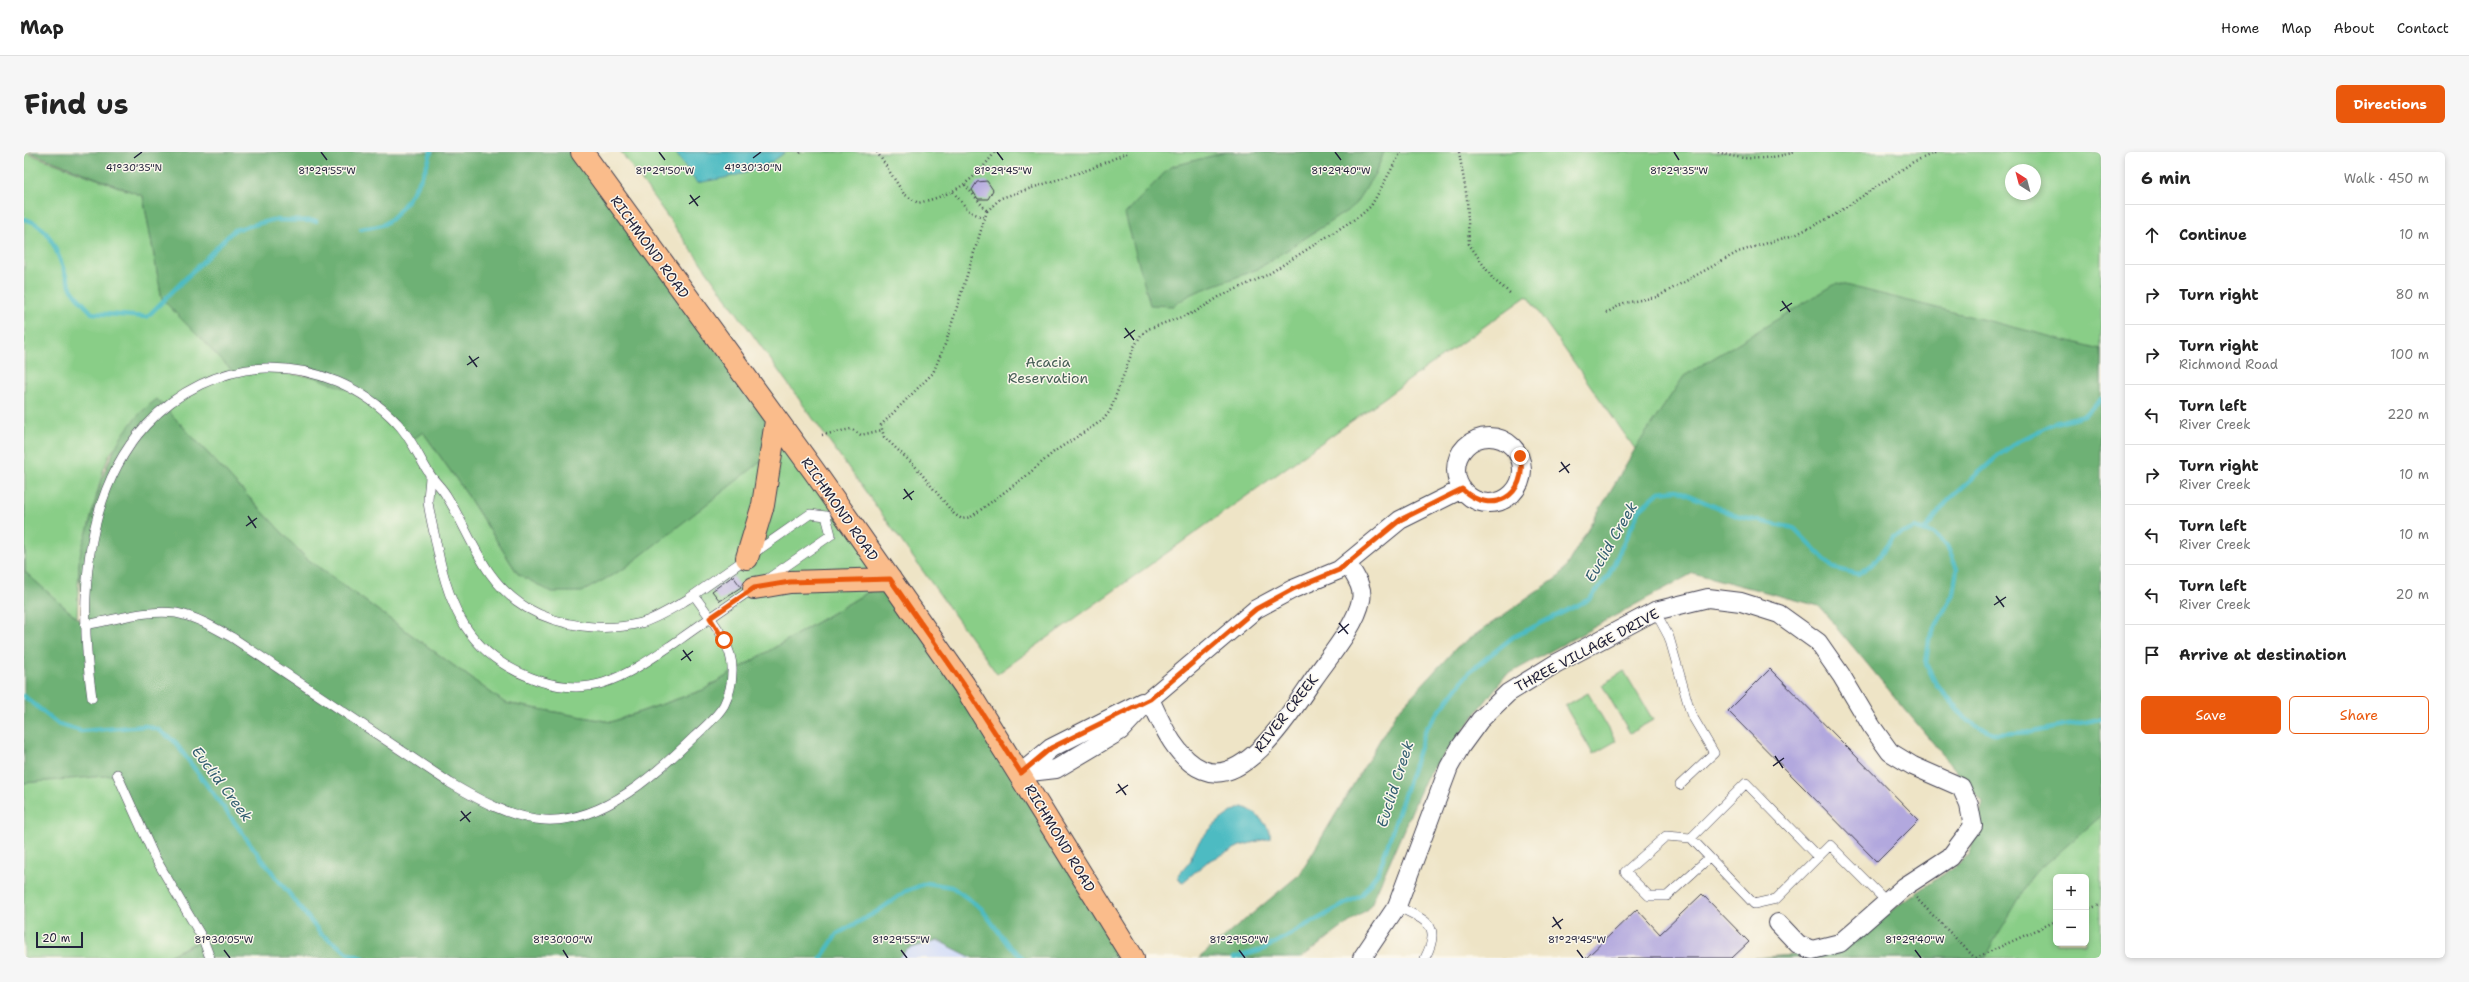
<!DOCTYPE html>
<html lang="en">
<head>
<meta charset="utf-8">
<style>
	body { margin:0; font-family:"Shantell Sans",sans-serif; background:#f6f6f6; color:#222 }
	.controls { position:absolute; right:12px; bottom:12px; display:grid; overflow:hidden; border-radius:6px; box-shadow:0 2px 6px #0003 }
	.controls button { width:36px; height:36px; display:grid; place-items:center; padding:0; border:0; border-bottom:1px solid #e0e0e0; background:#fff; color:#222; font:20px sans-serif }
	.compass { position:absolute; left:1981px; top:12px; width:36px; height:36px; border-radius:50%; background:#fff; box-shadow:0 2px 6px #0003; rotate:324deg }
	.scale { position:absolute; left:12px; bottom:10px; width:47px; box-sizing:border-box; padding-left:4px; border:2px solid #22223b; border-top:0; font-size:11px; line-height:14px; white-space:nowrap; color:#22223b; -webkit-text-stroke:3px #fbf7ec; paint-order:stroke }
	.stop { position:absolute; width:12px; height:12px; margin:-9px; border:3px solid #ea580c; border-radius:50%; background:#fff }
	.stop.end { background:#ea580c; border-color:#fff; box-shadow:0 1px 4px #0008 }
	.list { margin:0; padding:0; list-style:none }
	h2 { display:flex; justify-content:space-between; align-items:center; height:52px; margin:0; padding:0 16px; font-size:17px }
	h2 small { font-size:13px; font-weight:400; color:#767676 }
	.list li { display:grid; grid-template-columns:26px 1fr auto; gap:12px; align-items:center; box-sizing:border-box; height:60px; padding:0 16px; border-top:1px solid #e0e0e0 }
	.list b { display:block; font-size:15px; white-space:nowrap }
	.list p { margin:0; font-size:13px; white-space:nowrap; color:#767676 }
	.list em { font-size:13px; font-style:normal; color:#767676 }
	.actions { display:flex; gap:8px; padding:12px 16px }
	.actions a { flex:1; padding:9px 0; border:1px solid #ea580c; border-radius:6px; text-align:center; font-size:14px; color:#ea580c }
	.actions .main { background:#ea580c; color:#fff }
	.icon { flex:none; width:22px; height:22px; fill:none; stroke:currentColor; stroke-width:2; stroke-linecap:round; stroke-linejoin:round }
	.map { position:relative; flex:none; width:2077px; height:806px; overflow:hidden; border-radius:6px }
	header { display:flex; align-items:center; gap:24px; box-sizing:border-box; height:56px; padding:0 20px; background:#fff; border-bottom:1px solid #e0e0e0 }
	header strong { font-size:19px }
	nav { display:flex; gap:22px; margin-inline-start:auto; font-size:14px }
	.intro { display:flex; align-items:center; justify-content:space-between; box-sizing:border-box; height:96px; padding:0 24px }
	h1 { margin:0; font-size:28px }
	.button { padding:10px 18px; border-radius:6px; background:#ea580c; color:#fff; font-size:14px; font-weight:700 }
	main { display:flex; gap:24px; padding:0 24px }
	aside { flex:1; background:#fff; border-radius:6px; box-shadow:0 2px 6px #0003 }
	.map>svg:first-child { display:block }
	.built { fill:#cfdafa }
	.green { fill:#89ce87; stroke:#567861; fill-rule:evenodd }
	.forest { fill:#6eb174; stroke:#486a58 }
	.water { fill:#4dbbc2; stroke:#386e7e }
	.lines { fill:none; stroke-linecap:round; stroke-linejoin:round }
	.stream { stroke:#4dbbc2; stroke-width:4.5 }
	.building { fill:#b2a8de }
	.service-casing { stroke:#413f50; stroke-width:10 }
	.minor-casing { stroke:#413f50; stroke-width:20 }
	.primary-casing { stroke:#413f50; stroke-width:24 }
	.path { stroke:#413f50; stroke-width:2.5; stroke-dasharray:1 3; stroke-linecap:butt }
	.service { stroke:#fff; stroke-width:9 }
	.minor { stroke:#fff; stroke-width:18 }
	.primary { stroke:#fabc8b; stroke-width:22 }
	.route { stroke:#ea580c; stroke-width:5 }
	.ticks { fill:none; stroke:#22223b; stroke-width:1.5 }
	.labels { text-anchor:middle; stroke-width:3; stroke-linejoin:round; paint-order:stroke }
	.street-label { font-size:14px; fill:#22223b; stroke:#fbf7ec }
	.park-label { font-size:14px; fill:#465e56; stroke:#fbf7ec }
	.water-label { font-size:15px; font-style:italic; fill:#335f71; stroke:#fbf7ec }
	.ticks-label { font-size:10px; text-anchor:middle; fill:#22223b; stroke:#fbf7ec; stroke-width:3; stroke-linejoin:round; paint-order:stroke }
</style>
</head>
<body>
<header>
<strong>Map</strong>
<nav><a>Home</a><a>Map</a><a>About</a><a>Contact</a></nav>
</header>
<div class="intro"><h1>Find us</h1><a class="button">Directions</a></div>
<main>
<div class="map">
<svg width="2077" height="806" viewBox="0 0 2077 806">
	<rect width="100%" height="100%" fill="#fbf7ec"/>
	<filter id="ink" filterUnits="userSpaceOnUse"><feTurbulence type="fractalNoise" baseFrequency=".025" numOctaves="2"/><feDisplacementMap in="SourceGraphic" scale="8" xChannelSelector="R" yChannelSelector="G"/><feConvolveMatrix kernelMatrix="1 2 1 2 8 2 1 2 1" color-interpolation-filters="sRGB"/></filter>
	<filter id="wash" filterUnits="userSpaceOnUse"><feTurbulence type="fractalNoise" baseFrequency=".012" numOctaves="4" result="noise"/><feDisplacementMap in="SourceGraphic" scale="16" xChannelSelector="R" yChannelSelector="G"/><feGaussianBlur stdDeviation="0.9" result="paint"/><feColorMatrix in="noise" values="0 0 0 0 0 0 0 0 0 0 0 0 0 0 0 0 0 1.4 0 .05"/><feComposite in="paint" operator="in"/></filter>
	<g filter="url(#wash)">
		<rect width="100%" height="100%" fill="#eee4c6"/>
		<path class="built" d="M913 788 949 806H874L884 797Z"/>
		<path class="green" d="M0 0 119 44 138 147 229 217 306 227 399 280 442 341 494 422 746 302 766 287 866 427 679 538 587 570 481 551 282 406 133 247 86 302 79 319 55 412 53 467 1 420Z
			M597 0H2077V289L1638 335 1503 144 973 522ZM1987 18H2011V42H1987Z
			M1600 519 1629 568 1606 581 1578 533Z
			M1564 541 1592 589 1569 602 1541 554Z
			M93 622 179 787 140 806H0V631Z
			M2077 625V806H1826ZM2032 725H2062V791H2032Z"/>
		<path class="forest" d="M5 0H558L766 287 601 416 558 440H527L494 422 442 341 399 280 387 289 336 242 272 218 210 221 138 147 119 44Z
			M1202 0H1360L1352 20 1329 55 1234 117 1167 142 1149 154 1126 153 1101 62 1146 15Z
			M1813 131 2077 197V664L2009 723 1960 806H1729L1809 800 1945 704 1959 651 1795 454 1669 421 1481 524 1402 626 1346 755 1277 806H1175L1276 722 1372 561 1432 496 1537 423 1611 297 1660 224Z
			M133 247 282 406 481 551 587 570 679 538 866 427 1109 806H949L913 788 884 797 874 806H140L179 788 151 741 93 623 0 631V354L1 420 61 473C61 453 55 433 55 413 55 401 61 386 65 374 78 324 89 279 133 247Z"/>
		<path class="water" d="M651 0H761C736 22 704 25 673 31Z
			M1219 655C1229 657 1249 676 1246 686L1216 694 1183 710 1159 730 1155 728 1154 724 1167 708C1167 690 1203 659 1219 655Z"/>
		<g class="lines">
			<path class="stream" d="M0 67C32 74 35 113 48 138 53 146 62 154 68 161L123 165 210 78 248 68 292 69
				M337 77C345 75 356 75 362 71 379 60 403 20 407 0
				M1900 379 1925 347 1975 303 1993 290 2031 271 2060 263 2077 247
				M0 544 34 572 57 579 122 574 135 578 150 589 237 706 297 782 326 802 339 806
				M797 806 813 782 854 759 882 739 903 731 928 735 957 756 985 794 999 806
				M1210 806 1238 798 1337 743 1355 719 1402 577 1445 520 1489 485 1566 447 1584 424 1616 357 1635 340 1653 338 1715 365 1770 376 1809 416 1834 422 1852 409 1869 385 1891 376 1909 382 1923 394 1933 417 1929 442 1905 487 1902 512 1912 532 1944 569 1971 582 2008 580 2077 567"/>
		</g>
		<g id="blocks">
			<path class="building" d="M963 29 969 38 964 47H954L948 38 953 30Z
				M709 424 717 435 696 449 688 439Z
				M1746 517 1895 668 1853 710 1704 559Z
				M1678 742 1725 790 1708 806H1562L1613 757 1636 782Z"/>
		</g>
	</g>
	<g filter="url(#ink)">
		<use href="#blocks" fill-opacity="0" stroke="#413f50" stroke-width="1"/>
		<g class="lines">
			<defs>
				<path id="service" d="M406 323C406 332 404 341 404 350 406 365 410 380 413 395 425 457 446 503 508 526 530 535 556 538 579 531 607 522 631 504 655 488 680 470 705 453 730 436
					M1631 459 1645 485 1667 562 1690 601 1656 633
					M61 473C90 468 123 457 152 461 173 465 191 476 209 486L426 631C455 648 487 666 521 668 579 671 633 621 671 584 681 575 693 565 700 553 705 543 708 531 708 520 710 492 685 465 670 443
					M68 546C55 456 57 344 122 273 153 239 196 218 242 216 291 215 339 235 373 271 388 286 395 307 407 324 412 331 418 336 422 343 448 384 459 430 503 456 536 475 580 480 617 471 634 466 649 456 664 447L786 362 802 364 807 383 742 428
					M93 622 130 704 179 787 186 806
					M1667 686 1722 631 1794 705
					M1685 706 1643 744H1625L1601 720 1642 684 1667 686 1730 752 1752 747 1806 693 1863 750
					M1373 754C1401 769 1419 771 1401 806"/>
				<path id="minor" d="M1432 318a33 33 0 1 1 66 0a33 33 0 1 1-66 0Z
					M1126 547C1137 571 1152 607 1179 618 1221 636 1269 557 1289 528 1304 506 1332 474 1337 448 1340 435 1330 423 1324 412
					M997 621 1032 617 1096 579 1126 547 1232 457 1269 437 1315 418 1376 368 1438 337
					M997 621 1027 596 1118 550
					M1338 806 1373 754 1425 615 1437 594 1456 568 1484 541 1531 512 1631 459 1684 446 1717 450 1755 462 1794 490 1817 523 1848 575 1866 600 1889 614 1937 635 1945 653 1949 674 1926 705 1880 735 1816 791 1788 798 1774 792 1754 771"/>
				<path id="primary" d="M558 0 790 319 940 533 1109 806
					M723 406 739 353 752 269
					M730 436 766 430 866 427"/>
			</defs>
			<use href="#service" class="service-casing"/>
			<use href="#minor" class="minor-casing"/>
			<use href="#primary" class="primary-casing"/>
			<path class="path" d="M853 0 880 42 894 51C931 42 948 31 971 0
				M1435 0 1443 46 1445 92 1469 127 1487 142
				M1694 0C1722 10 1744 7 1772 0
				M776 1 777 0
				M941 33 963 59
				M929 40 946 60 961 66
				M963 59 922 190 909 221 857 273 860 285 891 314 930 362 938 367 947 365 1002 324 1031 299 1079 268 1086 259 1110 195 1117 183 1124 177 1171 160 1195 145 1243 123 1337 63 1347 54 1377 0
				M963 59 977 46 1066 17 1105 0
				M1582 161 1600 151 1633 145 1714 100 1773 82 1809 64 1889 10 1913 0
				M798 283 827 277 837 283 858 278
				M1892 746 1951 806
				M2062 757 2077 753
				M1952 806 2032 769"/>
			<use href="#service" class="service"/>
			<use href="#minor" class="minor"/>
			<use href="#primary" class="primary"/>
		</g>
	</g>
	<g class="lines" filter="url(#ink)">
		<path class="route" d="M700 488 686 466 730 436 766 430 866 427 940 533 997 621 1027 596 1126 547 1232 457 1269 437 1315 418 1376 368 1438 337C1467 365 1505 344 1496 304"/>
	</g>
	<path class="ticks" d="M297 0 303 8M635 0 641 8M973 0 979 8M1311 0 1317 8M1650 0 1655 8M110 6 118 0M729 6 737 0M666 43 674 54M665 52 676 44M1758 149 1766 160M1756 159 1768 151M1101 176 1110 188M1100 186 1111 178M445 204 453 215M443 213 455 205M1537 310 1545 321M1535 320 1546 312M880 337 888 348M879 347 890 339M224 364 232 376M222 374 233 366M1972 444 1980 455M1970 453 1982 445M1315 471 1324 482M1314 481 1325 472M659 498 667 509M657 508 669 499M1751 604 1759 616M1749 614 1760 606M1094 632 1102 643M1092 641 1104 633M437 659 446 670M436 669 447 660M1529 765 1537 777M1528 775 1539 767M200 798 206 806M539 798 544 806M877 798 883 806M1215 798 1221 806M1553 798 1559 806M1891 798 1897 806"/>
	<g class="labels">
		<g class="street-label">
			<text transform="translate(626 95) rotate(54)" y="5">RICHMOND ROAD</text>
			<text transform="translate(816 357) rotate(55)" y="5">RICHMOND ROAD</text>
			<text transform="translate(1563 498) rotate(-28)" y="5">THREE VILLAGE DRIVE</text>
			<text transform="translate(1262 561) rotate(-52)" y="5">RIVER CREEK</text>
			<text transform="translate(1036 686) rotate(59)" y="5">RICHMOND ROAD</text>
		</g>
		<g class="park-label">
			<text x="1024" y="215">Acacia<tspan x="1024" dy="16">Reservation</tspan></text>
		</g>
		<g class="water-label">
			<text transform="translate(1587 390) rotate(-60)" y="5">Euclid Creek</text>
			<text transform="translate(198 632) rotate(53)" y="5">Euclid Creek</text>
			<text transform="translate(1371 632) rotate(-72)" y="5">Euclid Creek</text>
		</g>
	</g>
	<g class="ticks-label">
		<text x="110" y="19">41°30'35"N</text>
		<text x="729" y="19">41°30'30"N</text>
		<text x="303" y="22">81°29'55"W</text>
		<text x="641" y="22">81°29'50"W</text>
		<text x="979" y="22">81°29'45"W</text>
		<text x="1317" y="22">81°29'40"W</text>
		<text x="1655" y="22">81°29'35"W</text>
		<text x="200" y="791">81°30'05"W</text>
		<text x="539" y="791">81°30'00"W</text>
		<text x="877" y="791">81°29'55"W</text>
		<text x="1215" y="791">81°29'50"W</text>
		<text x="1553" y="791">81°29'45"W</text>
		<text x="1891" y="791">81°29'40"W</text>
	</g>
</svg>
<div class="controls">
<button>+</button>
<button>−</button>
</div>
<svg class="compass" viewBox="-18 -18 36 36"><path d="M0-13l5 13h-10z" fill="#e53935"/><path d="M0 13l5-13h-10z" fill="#767676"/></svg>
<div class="scale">20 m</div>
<div class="stop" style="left:700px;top:488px"></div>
<div class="stop end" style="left:1496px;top:304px"></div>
</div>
<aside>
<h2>6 min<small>Walk · 450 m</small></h2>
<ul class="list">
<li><svg class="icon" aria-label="ahead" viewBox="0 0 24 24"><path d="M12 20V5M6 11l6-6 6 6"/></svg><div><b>Continue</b></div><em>10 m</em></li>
<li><svg class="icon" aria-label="right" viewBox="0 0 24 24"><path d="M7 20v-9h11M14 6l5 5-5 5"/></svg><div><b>Turn right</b></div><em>80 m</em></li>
<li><svg class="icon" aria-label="right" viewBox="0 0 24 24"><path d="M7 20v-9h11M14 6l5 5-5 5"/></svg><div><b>Turn right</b><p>Richmond Road</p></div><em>100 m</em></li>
<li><svg class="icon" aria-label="left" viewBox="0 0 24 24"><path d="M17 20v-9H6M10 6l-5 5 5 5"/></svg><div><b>Turn left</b><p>River Creek</p></div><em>220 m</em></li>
<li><svg class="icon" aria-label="right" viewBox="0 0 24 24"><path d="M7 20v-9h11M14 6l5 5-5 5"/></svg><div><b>Turn right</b><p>River Creek</p></div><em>10 m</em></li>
<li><svg class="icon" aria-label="left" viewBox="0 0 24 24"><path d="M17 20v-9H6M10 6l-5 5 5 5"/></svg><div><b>Turn left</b><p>River Creek</p></div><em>10 m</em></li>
<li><svg class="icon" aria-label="left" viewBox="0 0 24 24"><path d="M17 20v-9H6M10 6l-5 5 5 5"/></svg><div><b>Turn left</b><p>River Creek</p></div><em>20 m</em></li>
<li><svg class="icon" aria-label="arrive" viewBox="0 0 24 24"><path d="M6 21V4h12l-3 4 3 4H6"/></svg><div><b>Arrive at destination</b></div></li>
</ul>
<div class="actions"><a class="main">Save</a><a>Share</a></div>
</aside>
</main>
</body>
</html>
